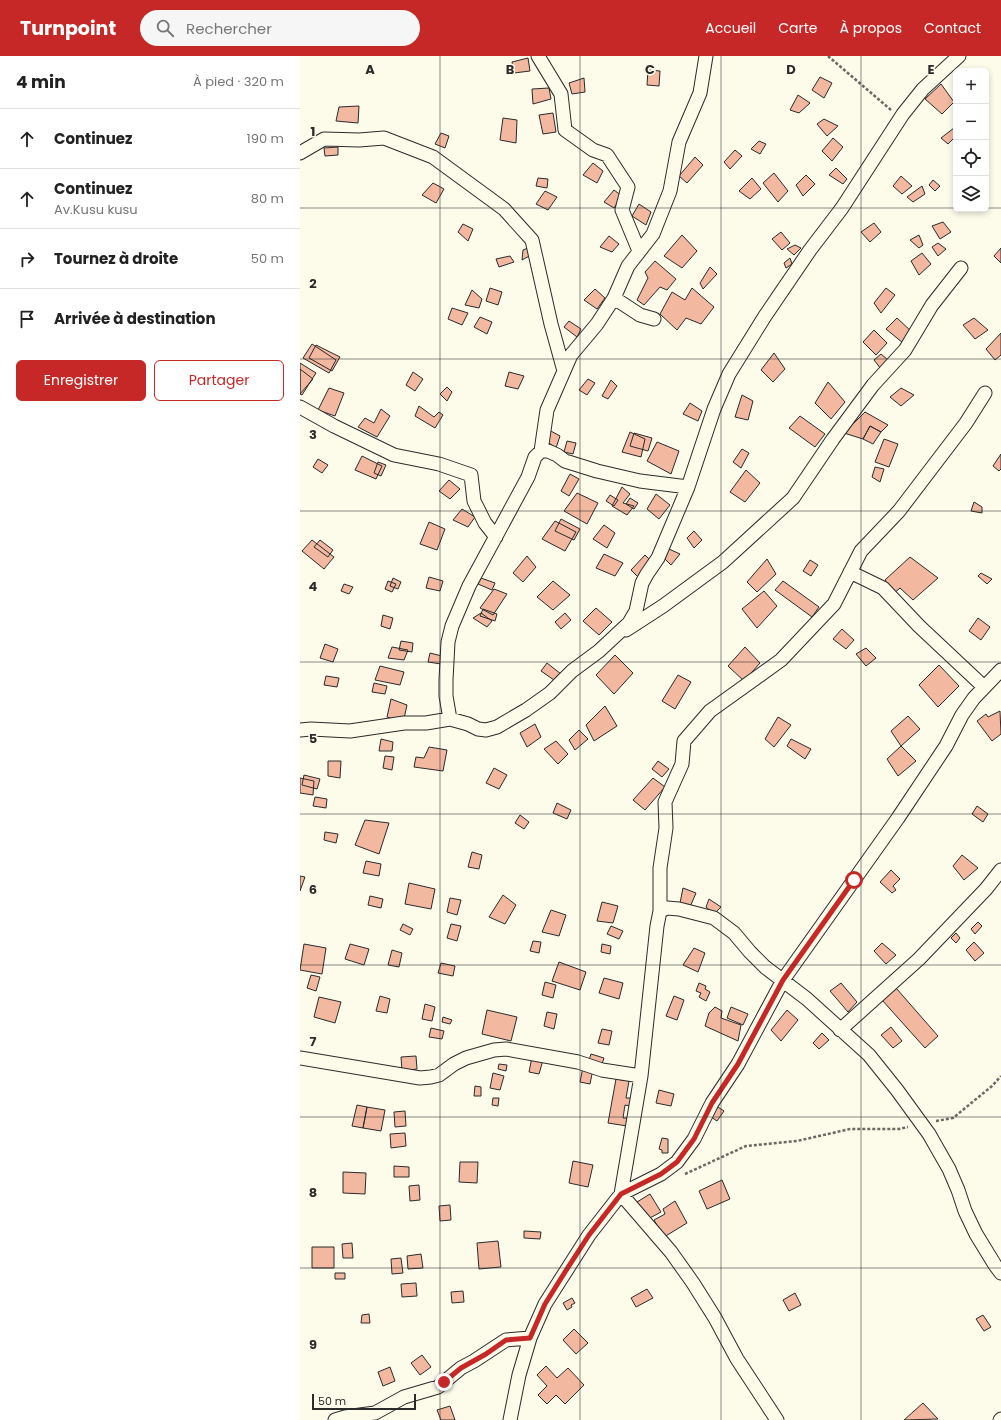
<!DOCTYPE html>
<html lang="fr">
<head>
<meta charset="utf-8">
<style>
	body { margin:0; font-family:Poppins,sans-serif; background:#f6f6f6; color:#222 }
	.controls { position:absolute; right:12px; top:12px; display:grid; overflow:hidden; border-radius:6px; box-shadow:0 2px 6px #0003 }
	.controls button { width:36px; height:36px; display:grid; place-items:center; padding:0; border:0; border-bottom:1px solid #e0e0e0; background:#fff; color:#222; font:20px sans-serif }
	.scale { position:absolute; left:12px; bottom:10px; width:104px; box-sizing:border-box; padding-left:4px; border:2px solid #2b2b2b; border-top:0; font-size:11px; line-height:14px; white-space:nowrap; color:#2b2b2b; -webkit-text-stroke:3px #fdfbea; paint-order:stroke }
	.stop { position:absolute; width:12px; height:12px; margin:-9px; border:3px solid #c62828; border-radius:50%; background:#fff }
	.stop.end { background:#c62828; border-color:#fff; box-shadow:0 1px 4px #0008 }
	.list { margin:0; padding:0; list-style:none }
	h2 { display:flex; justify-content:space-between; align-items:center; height:52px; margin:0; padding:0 16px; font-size:17px }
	h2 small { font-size:13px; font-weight:400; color:#767676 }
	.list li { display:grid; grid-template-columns:26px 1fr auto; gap:12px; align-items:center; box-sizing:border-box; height:60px; padding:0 16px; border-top:1px solid #e0e0e0 }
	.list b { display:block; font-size:15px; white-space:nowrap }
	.list p { margin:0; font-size:13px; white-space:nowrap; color:#767676 }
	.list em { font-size:13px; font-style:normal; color:#767676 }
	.actions { display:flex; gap:8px; padding:12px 16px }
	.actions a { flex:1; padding:9px 0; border:1px solid #c62828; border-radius:6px; text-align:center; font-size:14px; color:#c62828 }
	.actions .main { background:#c62828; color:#fff }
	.icon { flex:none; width:22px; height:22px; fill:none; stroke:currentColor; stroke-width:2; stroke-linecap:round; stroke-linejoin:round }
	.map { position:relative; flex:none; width:701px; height:1364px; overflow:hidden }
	header { display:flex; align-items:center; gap:24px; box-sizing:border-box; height:56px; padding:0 20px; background:#c62828; color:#fff }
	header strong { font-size:19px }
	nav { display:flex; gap:22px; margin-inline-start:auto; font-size:14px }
	.search { width:280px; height:36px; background:#f6f6f6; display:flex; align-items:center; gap:10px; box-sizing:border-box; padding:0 14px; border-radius:22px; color:#767676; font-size:15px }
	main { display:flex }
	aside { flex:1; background:#fff }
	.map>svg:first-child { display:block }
	.building { fill:#f2b8a0; stroke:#2b2b2b }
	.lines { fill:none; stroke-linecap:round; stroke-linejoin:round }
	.minor-casing { stroke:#2b2b2b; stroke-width:15 }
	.path { stroke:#6a6964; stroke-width:2.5; stroke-dasharray:3 2; stroke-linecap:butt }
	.minor { stroke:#fdfbea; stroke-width:13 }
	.route { stroke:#c62828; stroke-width:5 }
	.grid { fill:none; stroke:#2b2b2b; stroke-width:1; stroke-opacity:0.55 }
	.grid-label { font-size:13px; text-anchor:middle; font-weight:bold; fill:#2b2b2b; stroke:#fdfbea; stroke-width:3; stroke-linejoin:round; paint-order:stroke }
</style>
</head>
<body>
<header>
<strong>Turnpoint</strong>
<div class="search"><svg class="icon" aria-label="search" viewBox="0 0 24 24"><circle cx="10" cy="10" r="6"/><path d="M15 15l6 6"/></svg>Rechercher</div>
<nav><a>Accueil</a><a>Carte</a><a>À propos</a><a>Contact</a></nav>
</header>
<main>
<aside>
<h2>4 min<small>À pied · 320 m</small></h2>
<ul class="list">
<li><svg class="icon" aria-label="ahead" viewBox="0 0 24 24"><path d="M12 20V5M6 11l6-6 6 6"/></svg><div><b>Continuez</b></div><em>190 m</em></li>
<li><svg class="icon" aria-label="ahead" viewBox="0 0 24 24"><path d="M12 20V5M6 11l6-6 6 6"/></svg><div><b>Continuez</b><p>Av.Kusu kusu</p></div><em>80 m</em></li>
<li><svg class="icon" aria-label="right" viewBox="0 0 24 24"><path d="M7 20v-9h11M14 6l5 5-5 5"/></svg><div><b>Tournez à droite</b></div><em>50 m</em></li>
<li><svg class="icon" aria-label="arrive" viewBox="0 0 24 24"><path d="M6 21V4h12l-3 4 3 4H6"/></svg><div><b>Arrivée à destination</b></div></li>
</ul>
<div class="actions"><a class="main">Enregistrer</a><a>Partager</a></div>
</aside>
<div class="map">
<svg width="701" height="1364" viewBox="0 0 701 1364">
	<rect width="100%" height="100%" fill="#fdfbea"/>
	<path class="building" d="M228 2 230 15 214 17 212 6Z
		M348 14 360 15 359 30 347 29Z
		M520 21 532 27 524 42 512 34Z
		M284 22 285 36 272 38 269 27Z
		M641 28 654 46 642 58 625 43Z
		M249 32 251 43 233 48 232 33Z
		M498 39 510 47 499 57 490 54Z
		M59 50 58 67 36 65 39 51Z
		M253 57 256 76 243 78 239 59Z
		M203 62 217 64 216 87 200 84Z
		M524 63 538 70 527 80 517 68Z
		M654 72 656 74V80L648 88 641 82Z
		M141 77 149 80 145 92 135 88Z
		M533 82 543 91 532 105 522 95Z
		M459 85 466 88 460 98 451 93Z
		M38 91V99L25 100 24 92Z
		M435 94 442 100 430 113 424 106Z
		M395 101 403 109 387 127 379 120Z
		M293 107 303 115 297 127 283 119Z
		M536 112 547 123 543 128 529 119Z
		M474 117 488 135 478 146 463 127Z
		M506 119 515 128 503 140 496 129Z
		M601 120 612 130 602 138 593 130Z
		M238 122 248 123 247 132 236 130Z
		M452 122 461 133 450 143 439 135Z
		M633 124 640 130 635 135 629 129Z
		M133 127 144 133 136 147 122 139Z
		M622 130 625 138 613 146 607 141Z
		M314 134 322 140 314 152 304 146Z
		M245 135 257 141 248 154 236 148Z
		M339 148 351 156 346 169 332 160Z
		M643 166 651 176 640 183 632 170Z
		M574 167 581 176 570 186 561 176Z
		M163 168 173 173 168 185 158 176Z
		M481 176 490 187 482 194 472 183Z
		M382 179 397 195 382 212 364 200Z
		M619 179 623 189 619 192 610 184Z
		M309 180 319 188 312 196 300 191Z
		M638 187 646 193 638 200 632 191Z
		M495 189 501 192 494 199 487 193Z
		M228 192 231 199 222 204 223 194Z
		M701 192V207L694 200Z
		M622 197 631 208 619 219 611 205Z
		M210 200 214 206 199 211 196 203Z
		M490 202 492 208 486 212 484 207Z
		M355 205 376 223 367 234 360 231 344 249 337 244 348 222 345 216Z
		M410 211 417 218 403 233 400 227Z
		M190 232 202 236 198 249 186 245Z
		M392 232 414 251 401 268 386 262 377 274 360 258 372 236 385 244Z
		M586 232 595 239 581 257 574 247Z
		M295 233 305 242 297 253 284 244Z
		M172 234 182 243 179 252 165 249Z
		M152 252 168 257 162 269 148 263Z
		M180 261 192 266 187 278 174 271Z
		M597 262 612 276 603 287 586 273Z
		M674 262 688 274 675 283 663 269Z
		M269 265 281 273 277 281 264 271Z
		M574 274 587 287 576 299 563 286Z
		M701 277V299L695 304 686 293Z
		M12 288 36 304 29 317 3 302Z
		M16 289 40 301 32 315 9 302Z
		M474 297 485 313 473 326 461 314Z
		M581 298 588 304 581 313 574 304Z
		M0 307 16 317 2 339 0 338Z
		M0 313 13 323 0 338Z
		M113 316 123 323 115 335 106 329Z
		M209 316 224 320 218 333 205 330Z
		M288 323 295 327 287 339 279 334Z
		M311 324 317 330 308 343 302 340Z
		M528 326 545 346 531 363 515 347Z
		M147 331 152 336 147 345 140 338Z
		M29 332 44 337 35 360 18 354Z
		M601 332 614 339 601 350 590 341Z
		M442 339 453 345 448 364 435 361Z
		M390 347 402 355 398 365 383 358Z
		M119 350 134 361 139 356 143 359 135 372 115 360Z
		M81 353 90 360 77 381 58 371 65 362 74 367Z
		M565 356 588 369 581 376 570 370 563 383 544 377Z
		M500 360 525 378 515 391 489 372Z
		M570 370 581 376 573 388 563 383Z
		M249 374 260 380 256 392 246 385Z
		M330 376 345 383 341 401 322 396Z
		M334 377 352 382 348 395 330 390Z
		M584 383 598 388 589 411 575 406Z
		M267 385 276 387 273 398 264 396Z
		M357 386 379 395 371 418 347 405Z
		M442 393 449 397 441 412 433 406Z
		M701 398V413L699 415 693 410Z
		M62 400 82 410 76 423 55 414Z
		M18 403 28 409 22 417 13 411Z
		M78 406 86 409 81 420 74 417Z
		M575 411 584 413 580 426 572 421Z
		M446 414 460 427 445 446 430 436Z
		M270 418 279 423 269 440 261 435Z
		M149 424 160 433 150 443 139 435Z
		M322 431 330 438 323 447 334 450 327 459 312 450Z
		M277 437 298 447 287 468 264 455Z
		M356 438 370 449 359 463 347 453Z
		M310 439 318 444 314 450 306 445Z
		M330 442 338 447 334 453 326 448Z
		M674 446 682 451V457L671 455Z
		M162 453 175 461 168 471 153 464Z
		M261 463 280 473 274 484 255 475Z
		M255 465 276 476 265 495 242 483Z
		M129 466 145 473 137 494 120 488Z
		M304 469 315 477 307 492 293 483Z
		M394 475 402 484 394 492 387 482Z
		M12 484 34 501 24 513 2 495Z
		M20 484 33 494 28 501 14 491Z
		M369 493 380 498 371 509 363 501Z
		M304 498 323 507 315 520 296 512Z
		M345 499 352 506 339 522 331 514Z
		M227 500 236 511 223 526 213 517Z
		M610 501 638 522 613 544 600 532 594 537 585 524Z
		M467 503 476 518 457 536 447 526Z
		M510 504 518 509 511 520 503 515Z
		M681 517 692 523 687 528 678 520Z
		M129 521 143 525 140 535 126 532Z
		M93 522 101 526 98 533 90 530Z
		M181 522 195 527 192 534 178 528Z
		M88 525 96 528 92 536 85 533Z
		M253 525 270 539 253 554 237 541Z
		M483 525 519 551 512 561 475 534Z
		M44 528 53 531 49 538 41 535Z
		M194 533 207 538 193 559 180 552Z
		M464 535 477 550 457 572 442 553Z
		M296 552 312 566 299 579 283 565Z
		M183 553 197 558 195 565 180 560Z
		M181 557 192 565 187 571 173 562Z
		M265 557 271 564 261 573 255 566Z
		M83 559 93 562 90 573 81 570Z
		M678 562 690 571 681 584 669 575Z
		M542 573 554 584 546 593 533 583Z
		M101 585 113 587 112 596 99 594Z
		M25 588 38 593 33 606 20 602Z
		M92 591 108 594 104 604 88 602Z
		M445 591 460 607 444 625 428 610Z
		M566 592 576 602 566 610 556 598Z
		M130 597 142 600 141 608 128 606Z
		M315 599 333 617 314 638 296 619Z
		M247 607 261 618 254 624 241 615Z
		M639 609 659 630 638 651 619 629Z
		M80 610 104 616 100 629 75 624Z
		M378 619 391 626 375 653 362 645Z
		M26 620 39 622 37 631 24 629Z
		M74 627 87 630 85 638 72 636Z
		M91 643 107 649 103 667 87 661Z
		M305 650 317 670 294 685 286 669Z
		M700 655 701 678 692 685 677 665 686 658 688 661Z
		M608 660 620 673 601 690 591 675Z
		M478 661 491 669 474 691 465 683Z
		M235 668 241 681 227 691 220 677Z
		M279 674 288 683 275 694 269 684Z
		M81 683 93 686 92 695H79Z
		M491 683 511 693 505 703 487 690Z
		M256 685 268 698 258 708 244 693Z
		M601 690 616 705 598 720 587 703Z
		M129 691 147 694 143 715 114 711 116 701 124 702Z
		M85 700 94 701 92 714 83 712Z
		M28 705H41L40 722 28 720Z
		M358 705 369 713 362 721 352 713Z
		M194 712 207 719 199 733 186 727Z
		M4 719 20 723 17 733 2 729Z
		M0 722 14 725 13 739 0 737Z
		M353 722 365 731 345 754 333 744Z
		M15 741 27 743 26 752 13 750Z
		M257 747 271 754 267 763 253 757Z
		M677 750 688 758 683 766 672 758Z
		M220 759 229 766 224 773 215 767Z
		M65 764 89 767 79 798 55 789Z
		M25 776 38 778 36 787 24 784Z
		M172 796 182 799 179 813 168 811Z
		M662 799 678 812 664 824 653 810Z
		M66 805 81 808 79 820 63 817Z
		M591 814 600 823 593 830 596 834 592 837 580 826Z
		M0 820 5 821 0 835Z
		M109 827 135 833 131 853 105 848Z
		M383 832 396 837 390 851 380 847Z
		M203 839 216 849 205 868 189 861Z
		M70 840 83 843 81 852 68 849Z
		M150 842 161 844 157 859 147 856Z
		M409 843 421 851 414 858 406 851Z
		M302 846 318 850 313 867 297 865Z
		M251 854 266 859 259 880 242 876Z
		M678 866 682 870 675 878 671 873Z
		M103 868 113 873 110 879 100 874Z
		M151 868 161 870 157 885 147 882Z
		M311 870 323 875 319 883 307 878Z
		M656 877 660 882 656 887 651 882Z
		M233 885 241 886 239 897 230 895Z
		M674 886 684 897 675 905 666 894Z
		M582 887 596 899 586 908 574 895Z
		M4 888 26 892 22 918 0 914Z
		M50 888 69 893 64 909 45 903Z
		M302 888 311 890 310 898 301 896Z
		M394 892 405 897 398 916 383 909Z
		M92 894 102 897 99 911 88 909Z
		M259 906 286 916 280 934 252 925Z
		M141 907 155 910 153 920 138 917Z
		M11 919 20 921 16 935 7 932Z
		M304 922 323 927 319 943 299 937Z
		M245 926 256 929 253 942 242 939Z
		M399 927 406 930 405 933 410 936 406 945 399 941 401 937 396 935Z
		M541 927 557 946 548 956 530 935Z
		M596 932 638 980 625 992 582 944Z
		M80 940 90 943 87 957 76 955Z
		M374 940 384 944 377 964 366 960Z
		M19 941 41 946 35 967 14 961Z
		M125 948 135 951 132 965 122 963Z
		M415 951 422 955 421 962 441 969 438 985 405 970 409 957Z
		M431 951 448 958 443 969 427 962Z
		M187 954 217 961 211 985 182 978Z
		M487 954 498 964 481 985 471 974Z
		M247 956 257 958 254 973 244 970Z
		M143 961 152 964 150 968 142 966Z
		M591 971 602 985 593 992 581 979Z
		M131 972 144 975 142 983 129 981Z
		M302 973 312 975 309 989 298 987Z
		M522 977 529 984 519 993 513 987Z
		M291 998 304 1002 301 1011 288 1007Z
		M116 1000 117 1013 102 1015 101 1001Z
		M232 1001 243 1004 239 1018 229 1016Z
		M199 1008 207 1009 206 1015 198 1013Z
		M283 1011 293 1013 290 1028 280 1026Z
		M193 1017 204 1020 200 1034 190 1032Z
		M316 1023 329 1025 326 1042H331L330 1050 325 1049 323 1062H328L327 1070 308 1067Z
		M175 1030 181 1031V1040H174Z
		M359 1034 374 1038 371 1050 356 1047Z
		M193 1042H199L198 1050 192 1049Z
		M57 1049 67 1051 63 1072 52 1070Z
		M67 1051 85 1054 81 1075 63 1072Z
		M418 1051 424 1055 417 1065 411 1061Z
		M105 1055 106 1070 95 1071 94 1056Z
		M105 1077 106 1090 91 1092 90 1078Z
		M362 1082 368 1083V1097H362V1094L359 1093Z
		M273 1105 293 1109 288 1131 269 1127Z
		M160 1106H178L177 1127 159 1126Z
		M94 1110 109 1111V1121H94Z
		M43 1116 66 1117 65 1138 43 1137Z
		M422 1124 430 1143 407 1153 399 1135Z
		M119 1129 120 1144 110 1145 109 1130Z
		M350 1138 361 1156 348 1163 337 1146Z
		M375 1145 387 1167 364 1181 354 1164 365 1158 363 1153Z
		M150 1149 151 1164 140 1165 139 1150Z
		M224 1175 241 1176 240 1183 224 1182Z
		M198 1185 201 1211 179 1213 177 1187Z
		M52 1187 53 1202H43L42 1188Z
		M12 1191H34V1212H12Z
		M121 1198 123 1212 108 1213 107 1200Z
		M101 1202 103 1217 92 1218 91 1203Z
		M35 1217H45V1223H35Z
		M116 1227 117 1240 102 1241 101 1228Z
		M347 1233 353 1242 336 1251 331 1242Z
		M163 1235 164 1246 152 1247 151 1236Z
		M495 1237 501 1249 489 1255 483 1244Z
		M272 1242 275 1247 271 1249 272 1251 267 1254 263 1247Z
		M69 1258 70 1267H61L62 1259Z
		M683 1259 691 1271 684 1275 676 1263Z
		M274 1273 288 1287 276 1298 263 1284Z
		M122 1299 131 1311 120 1319 111 1307Z
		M246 1310 257 1322 268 1312 284 1329 265 1348 256 1339 247 1348 238 1339 247 1330 237 1319Z
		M90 1311 95 1325 83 1330 78 1316Z
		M623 1347 638 1363 604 1364Z
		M150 1350 155 1364H141L137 1354Z"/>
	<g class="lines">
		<defs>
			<path id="minor" d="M238 0 261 38 265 74 293 94 307 99 328 131 322 154 339 195
				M0 97 24 83 59 84 84 82 133 101 204 153 232 184 251 268 264 315
				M314 242 328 210 353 178 370 135 379 86 400 37 406 0
				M0 351 34 370 94 399 139 408 171 419 174 445 185 467 196 481
				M241 395 247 354 271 299 297 268 314 242 340 259 354 263
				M550 516 583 532 619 570 684 631
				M326 574 363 550 423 506 493 442 533 383 573 329 605 294 632 249 661 212
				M150 663 146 640V624L148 586 152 570 169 530 228 421 235 401 241 395H248L257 399 265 405 297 415 340 425 388 431
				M0 674 11 673 50 675 104 667H126L150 663 168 668 178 673 186 674 197 671 226 654 250 637 272 615 299 595 329 567 336 555 342 527 347 518 358 502 388 431 414 353 429 318 465 260 510 194 542 152 603 58 623 33 659 0
				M360 855V812L366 772 365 746 382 708 384 685 410 655 481 604 534 548 561 495 599 455 666 367 685 337
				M540 974 619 903 686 833 701 814
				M0 1002 120 1022 131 1021 139 1019 154 1008 166 1002 194 994 206 993 278 1006 302 1014 341 1020
				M35 1364 45 1361 75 1357 104 1341 138 1331 161 1312 174 1305 206 1284 230 1282
				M210 1364 219 1319 230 1282 245 1248 289 1179 321 1138 361 1118 377 1106 394 1083 412 1047 438 1008 483 924 598 762 646 690 662 659 674 642 701 614
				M477 1364 437 1303 415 1262 393 1227 371 1196 321 1138 341 1020 357 870 360 855 367 852 379 853 414 862 434 877 450 896 465 911 507 943 569 999 597 1034 629 1078 649 1113 658 1134 665 1155 676 1178 695 1209 701 1217
				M700 1364 701 1363"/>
		</defs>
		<use href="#minor" class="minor-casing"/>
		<path class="path" d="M528 0 591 54
			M636 1065 653 1062 692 1030 701 1020
			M385 1118 446 1090 497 1085 550 1073H599L608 1071"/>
		<use href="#minor" class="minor"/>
	</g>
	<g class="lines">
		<path class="route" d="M144 1326 161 1312 186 1298 206 1284 230 1282 245 1248 265 1216 289 1179 321 1138 361 1118 377 1106 394 1083 412 1047 438 1008 483 924 554 824"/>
	</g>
	<path class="grid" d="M140 0V1364M280 0V1364M421 0V1364M561 0V1364M0 152H656M686 152H701M0 303H701M0 455H701M0 606H701M0 758H701M0 909H701M0 1061H701M0 1212H701"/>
	<g class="grid-label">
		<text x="70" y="18">A</text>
		<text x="210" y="18">B</text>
		<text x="350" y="18">C</text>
		<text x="491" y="18">D</text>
		<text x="631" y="18">E</text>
		<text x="13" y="80">1</text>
		<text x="13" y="232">2</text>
		<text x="13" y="383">3</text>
		<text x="13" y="535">4</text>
		<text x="13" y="687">5</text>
		<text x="13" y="838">6</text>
		<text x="13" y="990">7</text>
		<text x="13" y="1141">8</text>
		<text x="13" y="1293">9</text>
	</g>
</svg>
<div class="controls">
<button>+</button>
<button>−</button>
<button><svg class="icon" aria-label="locate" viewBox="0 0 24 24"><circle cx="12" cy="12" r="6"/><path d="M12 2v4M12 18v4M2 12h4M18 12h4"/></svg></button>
<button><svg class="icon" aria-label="layers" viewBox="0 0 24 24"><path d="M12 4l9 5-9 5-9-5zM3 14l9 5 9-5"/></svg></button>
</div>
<div class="scale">50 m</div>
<div class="stop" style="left:554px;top:824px"></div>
<div class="stop end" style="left:144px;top:1326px"></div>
</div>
</main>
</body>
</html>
